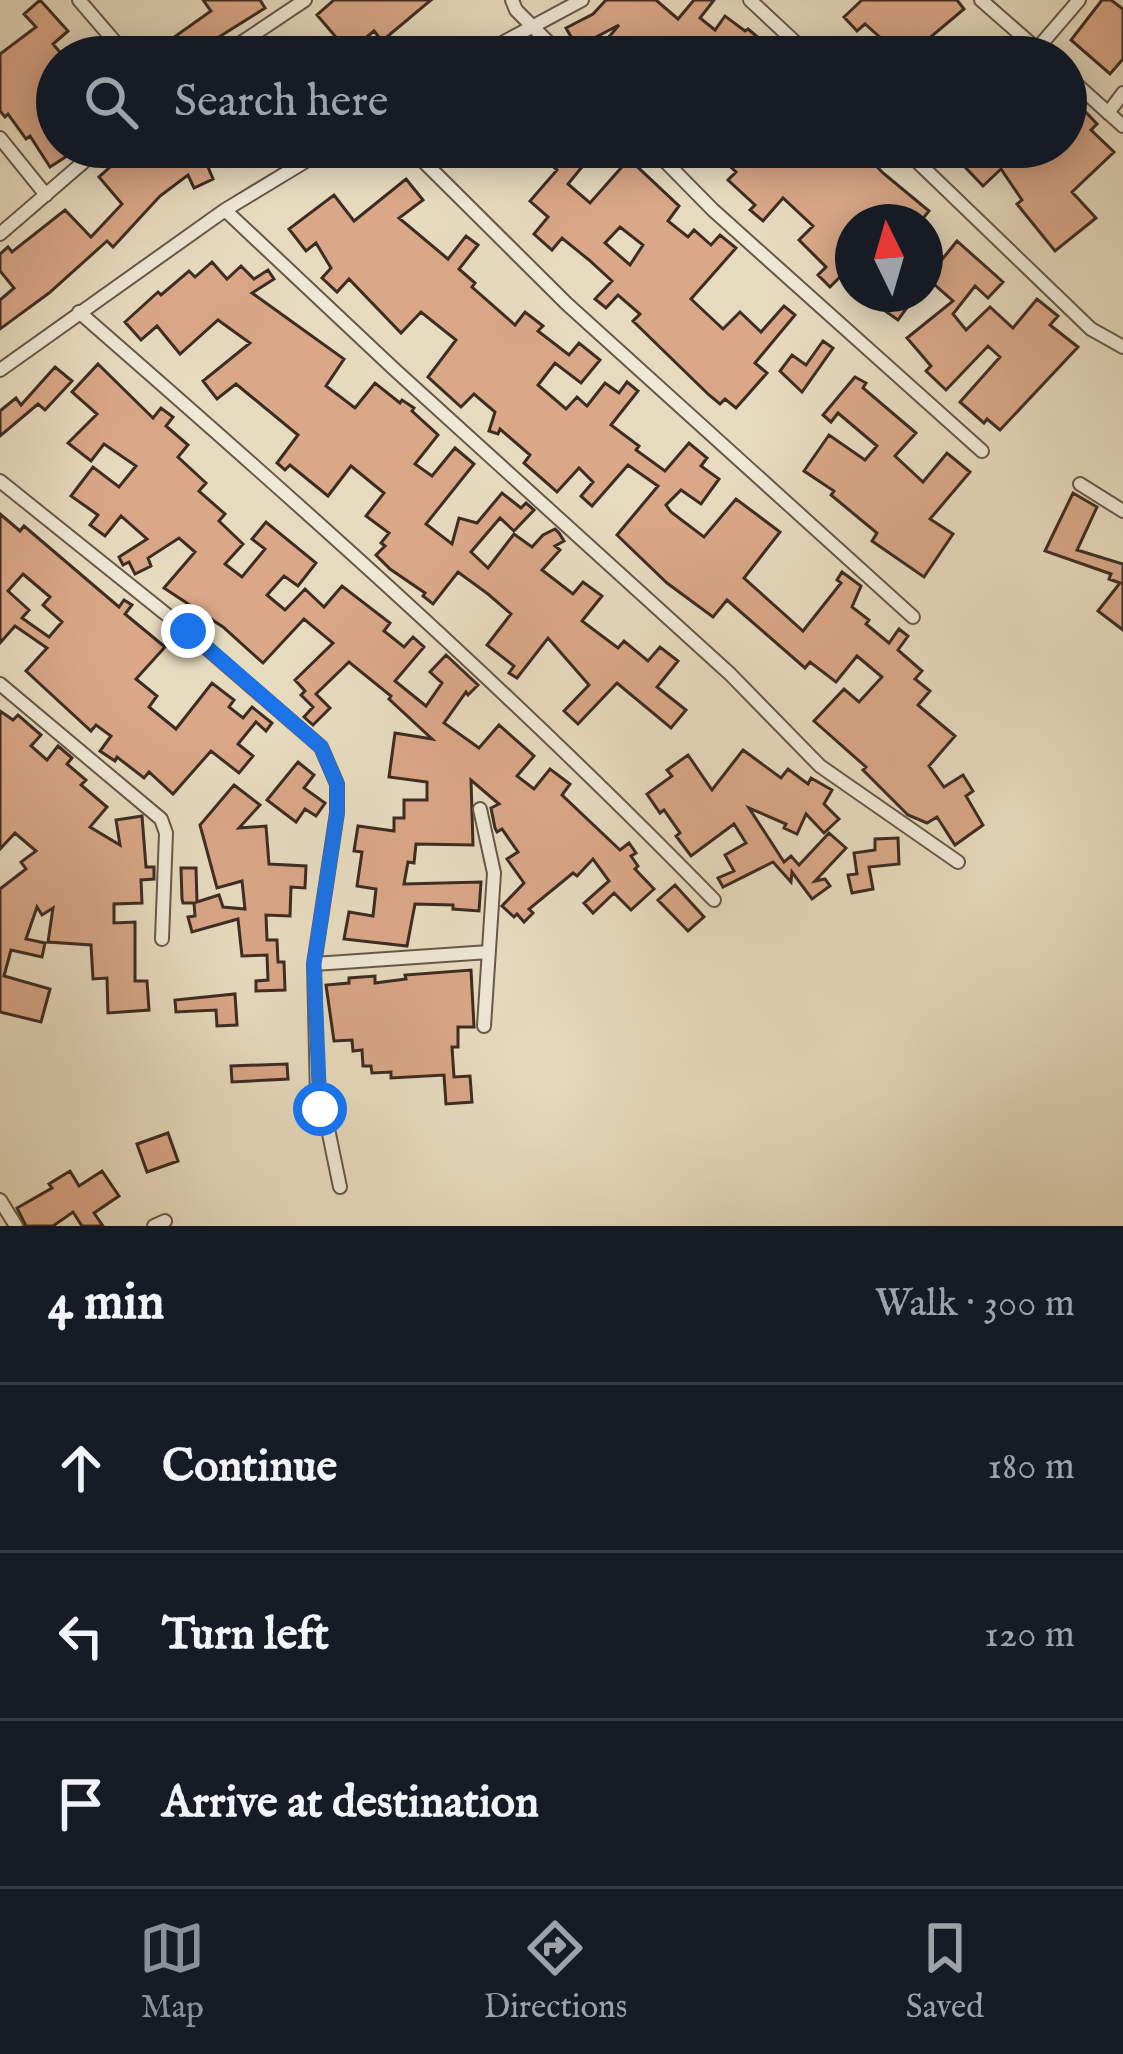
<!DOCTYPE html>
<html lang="en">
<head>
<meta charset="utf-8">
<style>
	body { margin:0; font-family:"IM FELL English",serif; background:#242831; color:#f1f3f6 }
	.compass { position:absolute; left:835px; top:204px; width:108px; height:108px; border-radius:50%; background:#171b24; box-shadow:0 6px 30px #0003; rotate:355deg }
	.stop { position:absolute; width:36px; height:36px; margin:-27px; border:9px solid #1a73e8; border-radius:50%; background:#fff }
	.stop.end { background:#1a73e8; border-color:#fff; box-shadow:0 3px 12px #0008 }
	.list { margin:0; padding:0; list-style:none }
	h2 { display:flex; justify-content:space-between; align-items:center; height:156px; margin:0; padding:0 48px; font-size:51px }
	h2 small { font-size:39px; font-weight:400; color:#9ea1a6 }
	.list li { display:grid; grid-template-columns:78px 1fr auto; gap:36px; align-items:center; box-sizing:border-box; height:168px; padding:0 48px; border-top:3px solid #363941 }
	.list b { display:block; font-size:45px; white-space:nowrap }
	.list em { font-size:39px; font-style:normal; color:#9ea1a6 }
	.icon { flex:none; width:66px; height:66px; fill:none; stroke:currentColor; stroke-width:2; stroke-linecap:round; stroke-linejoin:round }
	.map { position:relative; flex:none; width:1123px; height:1226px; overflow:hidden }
	.search { position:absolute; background:#171b24; box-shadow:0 6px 30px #0003; left:36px; right:36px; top:36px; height:132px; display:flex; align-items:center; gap:30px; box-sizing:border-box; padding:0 42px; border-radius:66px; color:#9ea1a6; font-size:45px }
	.sheet { height:660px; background:#171b24 }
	nav { display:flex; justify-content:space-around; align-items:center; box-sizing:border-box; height:168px; border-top:3px solid #363941; background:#171b24; font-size:33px; color:#9ea1a6 }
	nav a { display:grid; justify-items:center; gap:6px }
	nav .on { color:#8c9099 }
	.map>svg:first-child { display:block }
	.building { fill:#daa788; stroke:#3d2c22; stroke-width:3; fill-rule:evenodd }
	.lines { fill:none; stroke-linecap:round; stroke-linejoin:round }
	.minor-casing { stroke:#685849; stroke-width:16 }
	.minor { stroke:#efe8d5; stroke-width:12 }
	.route { stroke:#1a73e8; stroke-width:15 }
</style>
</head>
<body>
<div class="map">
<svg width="1123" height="1226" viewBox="0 0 1123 1226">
	<rect width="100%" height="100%" fill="#e7dbbf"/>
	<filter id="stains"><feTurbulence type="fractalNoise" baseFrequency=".00167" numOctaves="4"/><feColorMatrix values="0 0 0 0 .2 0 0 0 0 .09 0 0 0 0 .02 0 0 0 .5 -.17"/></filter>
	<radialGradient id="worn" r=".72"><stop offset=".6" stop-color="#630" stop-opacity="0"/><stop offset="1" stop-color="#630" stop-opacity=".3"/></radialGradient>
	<path class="building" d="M40 0 68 31 53 44 64 57H57V82L49 89 57 102 46 111 57 126V147H81L50 167 30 136 26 139 8 114 5 117 0 111V54L36 27 24 14Z
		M203 0H260L265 8 187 57H162L156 50 211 11Z
		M334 0H431L382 41 374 31 343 57H324L341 43 317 15Z
		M606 0H656L678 19 694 0H714L700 18 715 30 725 16 745 31 748 29 781 57H592L619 25 577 47 566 28 593 14Z
		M862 0H957L964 9 921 45 933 57H886L893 49 865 24 857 31 844 17Z
		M1102 0H1111L1123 9V59L1110 74 1071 40Z
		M1066 103 1075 111 1080 106 1097 124 1091 130 1114 152 1072 192 1096 218 1055 251 1017 204 1022 200 1001 169 983 186 965 167 975 158 962 147H1066Z
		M147 147H152L163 162 184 147H228L206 162 213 179 194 188 188 175 160 196 113 247 107 241 49 293 0 329V300L14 288 0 271V254L8 247 12 252 65 210 91 237 122 204 99 177 118 160 123 165Z
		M698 147H765L786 166 808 147H858L883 173 929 211 920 222H853V286L841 276 830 287 818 275 826 267 799 240 813 226 783 198 763 221 750 210 755 205 728 180 736 172 717 154 712 160Z
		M560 148 582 167 568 184 590 203 629 159 679 206 668 221 688 237 694 230 711 245 720 235 736 248 691 299 723 329 740 312 761 332 784 306 795 315 755 363 767 373 736 408 725 399 720 404 709 395 633 321 640 314 618 295 606 308 595 299 612 281 589 260 562 238 552 250 534 234 548 217 530 201 557 170 548 162ZM620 227 643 245 630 265 605 243Z
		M406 179 423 200 399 218 448 259 466 236 478 245 459 269 475 283 472 287 515 325 525 312 543 326 538 331 569 355 579 343 600 360 581 383 555 363 538 385 566 409 577 397 587 406 605 383 619 393 627 382 638 391 611 425 639 446 636 450 665 471 689 443 707 458 701 466 719 479 701 504 681 490 666 505 671 512 704 537 736 499 780 532 744 578 803 631 841 583 837 580 842 572 861 586 852 607 869 620 866 624 889 643 899 629 908 636 898 650 922 671 915 679 930 691 918 705 955 736 929 766 944 787 963 775 973 791 966 796 983 825 955 845 937 817 927 823 908 815 863 770 866 767 814 721 844 689 859 702 882 677 857 656 836 682 810 662 805 668 727 600 713 617 667 583 617 535 658 486 628 465 592 506 581 496 593 482 579 468 557 492 524 463 530 455 500 429 498 434 489 431 495 412 474 394 461 407 428 377 456 340 421 312 401 333 349 279 337 292 322 278 331 268 316 243 306 251 289 229 334 195 354 221Z
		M957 241 1003 282 988 298 975 286 953 314 966 330 990 307 1013 328 1037 299 1058 316 1050 325 1078 347 1000 430 987 419 984 423 960 402 1000 357 988 346 946 390 926 371 931 366 907 338 953 301 927 278Z
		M212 262 227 279 241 266 254 279 268 270 274 279 252 293 344 359 326 386 355 408 375 383 400 403 402 400 414 408 412 411 438 435 415 464 432 476 455 448 474 464 426 524 452 544 459 518 477 523 502 493 521 508 526 503 534 510 514 531 500 518 471 552 488 568 514 534 532 547 543 535 555 529 559 533 564 541 555 546 560 550 542 570 573 594 583 582 602 596 582 621 618 648 624 641 648 661 660 647 678 661 657 687 686 710 671 728 617 683 578 724 564 711 589 685 548 638 517 678 509 673 514 666 487 645 511 614 488 594 458 572 433 604 423 596 425 593 390 569 376 555 385 546 381 543 389 533 366 516 384 493 351 466 328 496 290 465 285 470 277 463 298 435 236 384 217 399 203 381 250 343 218 320 180 354 157 326 141 340 125 322 158 292 161 295 189 271 195 277Z
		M861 294H917L898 320Z
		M823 341 833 348 802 392 780 371 792 355 806 365Z
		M98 364 153 418 161 408 173 417 166 426 188 445 178 457 206 483 199 491 225 514 219 521 243 544 225 564 242 577 265 549 252 539 266 522 316 563 298 586 284 576 267 595 285 610 305 589 324 607 342 586 390 623 384 631 404 647 413 637 424 647 395 681 426 706 442 683 430 672 446 655 478 685 468 695 466 692 444 723 479 748 499 725 534 756 517 776 534 789 550 769 570 784 562 795 620 850 629 843 636 853 631 856 638 866 635 869 654 889 631 910 614 893 593 913 584 903 609 881 593 859 577 876 573 873 529 909 533 913 524 922 517 914 514 917 502 906 524 883 507 859 518 852 502 829 497 832 495 828 491 808 499 804 471 780 473 845 416 844 414 863 408 862 404 884 481 882 479 911 453 909V905L415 904 407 946 344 939 349 912 373 916 376 889 357 886 362 852 354 851 358 826 394 831V818H404V800H427V782L389 777 395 733 432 739 389 699 391 696 349 662 316 694 330 708 313 725 304 717 313 707 301 695 305 691 295 680 333 643 304 619 263 663 223 627 164 588 195 552 179 538 148 558 151 566 135 574 129 562 123 565 119 557 147 539 121 516 105 536 90 525 98 515 71 496 93 467 119 487 136 466 104 444 91 461 68 443 97 414 72 392Z
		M55 367 72 381 45 410 38 404 0 436V411L16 398 21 405Z
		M855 377 866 383 863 388 916 433 895 456 923 482 947 453 970 472 930 519 953 534 924 577 872 541 877 533 831 495 834 491 804 471 829 435 865 460 877 446 838 413 831 422 823 415Z
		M1073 493 1097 507 1077 550 1123 564V630L1098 611 1120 583 1109 579 1111 574 1045 551Z
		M0 514 20 531 24 526 119 607 124 600 132 605 125 614 165 647 136 679 157 696 149 707 176 729 212 683 234 700 229 707 243 718 252 707 272 723 266 731 256 722 238 744 253 756 239 773 211 751 173 794 149 772 144 778 117 757 115 761 100 751 111 736 96 725 91 731 26 671 47 648 15 626 0 643ZM23 574 50 597 43 605 62 622 49 637 22 618 29 610 8 591Z
		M0 711 13 720 18 715 41 735 31 746 47 760 58 746 72 758 67 764 86 780 81 785 107 807 90 827 120 845 116 820 142 816 146 867H154V879L141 880 142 903 114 904V923L135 922V981H147L149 1010 108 1013 107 978 93 979 91 945 48 942 53 908 42 915 37 907 26 939 45 943 42 957 11 950 4 976 50 989 41 1022 0 1012V889L26 869 21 862 36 851 15 833 0 849Z
		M743 750 781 778 788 769 808 784 811 778 832 790 824 804 839 819 824 833 806 814 797 834 784 828 786 824 749 808 784 862 791 856 799 865 829 833 846 848 815 881 825 879 830 886 812 899 792 872 791 882 773 862 723 887 718 878 734 871 725 855 746 843 734 824 691 856 676 836 680 833 664 810 660 813 647 794 672 776 667 770 688 755 712 790Z
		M298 762 314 775 304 788 325 803 316 816 305 809 296 822 267 800Z
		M234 785 260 805 239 828 266 826 269 864 306 866 305 888 291 887 290 916 266 915 267 940H277L278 962H284L285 990 256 991V981L268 980 267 955 242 956 238 919 192 932 188 917 195 916 194 903H183L182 899 181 868H196L197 902 219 895 223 907 245 909 242 881 217 888 200 825Z
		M898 838 899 864 869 867 873 889 852 893 848 875 857 874 854 853 875 850V839Z
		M675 885 704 917 688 931 658 900Z
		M471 970 474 1027H458V1047H452L454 1077 470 1076 472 1102 446 1104 444 1075 391 1078V1072L372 1073 371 1066H363L362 1050 353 1051 352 1040 334 1041 326 985 349 983V978L375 976V983L406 979 405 975Z
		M235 994 237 1025 217 1026 216 1010 176 1012 175 1000Z
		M287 1064 288 1079 232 1082 231 1066Z
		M168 1133 178 1161 147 1172 137 1144Z
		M70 1171 79 1186 102 1171 119 1196 94 1213 103 1226H82L73 1212 53 1226H26L17 1208 52 1188 49 1184Z"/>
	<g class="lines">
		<defs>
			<path id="minor" d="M79 0 128 57
				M512 0 516 10 563 57
				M750 0 811 57
				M981 0 1046 57
				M1037 49 1079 0
				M220 57 305 0
				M476 57 582 0
				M1066 75 1123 126
				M1108 113 1123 93
				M0 138 46 195
				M409 147 567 304 913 617
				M651 147 713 210 982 451
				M902 147 1091 329 1123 347
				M225 210 394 369 730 674 820 766 958 862
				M0 234 101 147
				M79 312C297 502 512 693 714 900
				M0 370 225 210 329 147
				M0 481 187 631 321 747 337 784V813L314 964 317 1097 327 1124 340 1187
				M1080 484 1123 511
				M0 684 161 819 166 833 162 939
				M480 809 494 873 484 1026
				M314 964 489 952
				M0 1200 16 1226
				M154 1226 165 1221"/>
		</defs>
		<use href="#minor" class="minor-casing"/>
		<use href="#minor" class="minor"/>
	</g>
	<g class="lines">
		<path class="route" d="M188 631 321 747 337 784V813L314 964 320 1109"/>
	</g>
	<rect width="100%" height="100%" filter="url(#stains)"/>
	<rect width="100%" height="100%" fill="url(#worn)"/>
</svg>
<svg class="compass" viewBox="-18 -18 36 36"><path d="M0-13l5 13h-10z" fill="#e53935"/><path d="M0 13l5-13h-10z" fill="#9ea1a6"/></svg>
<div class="stop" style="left:320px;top:1109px"></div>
<div class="stop end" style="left:188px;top:631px"></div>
<div class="search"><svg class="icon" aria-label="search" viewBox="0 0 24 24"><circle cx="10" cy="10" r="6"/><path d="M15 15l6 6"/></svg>Search here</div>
</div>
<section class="sheet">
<h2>4 min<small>Walk · 300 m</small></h2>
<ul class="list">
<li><svg class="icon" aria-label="ahead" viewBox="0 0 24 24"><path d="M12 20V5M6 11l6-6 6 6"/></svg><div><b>Continue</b></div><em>180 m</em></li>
<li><svg class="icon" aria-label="left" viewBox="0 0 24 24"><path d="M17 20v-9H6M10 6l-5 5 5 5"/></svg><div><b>Turn left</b></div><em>120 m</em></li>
<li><svg class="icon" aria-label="arrive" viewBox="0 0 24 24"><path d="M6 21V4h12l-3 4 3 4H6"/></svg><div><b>Arrive at destination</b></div></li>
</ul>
</section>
<nav>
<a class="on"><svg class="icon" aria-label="map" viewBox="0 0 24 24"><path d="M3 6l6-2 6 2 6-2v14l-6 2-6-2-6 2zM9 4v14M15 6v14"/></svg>Map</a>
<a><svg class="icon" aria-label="directions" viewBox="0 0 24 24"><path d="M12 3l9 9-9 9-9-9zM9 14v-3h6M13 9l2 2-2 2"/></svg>Directions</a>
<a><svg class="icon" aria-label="saved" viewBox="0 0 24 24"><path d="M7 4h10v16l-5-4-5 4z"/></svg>Saved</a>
</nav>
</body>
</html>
